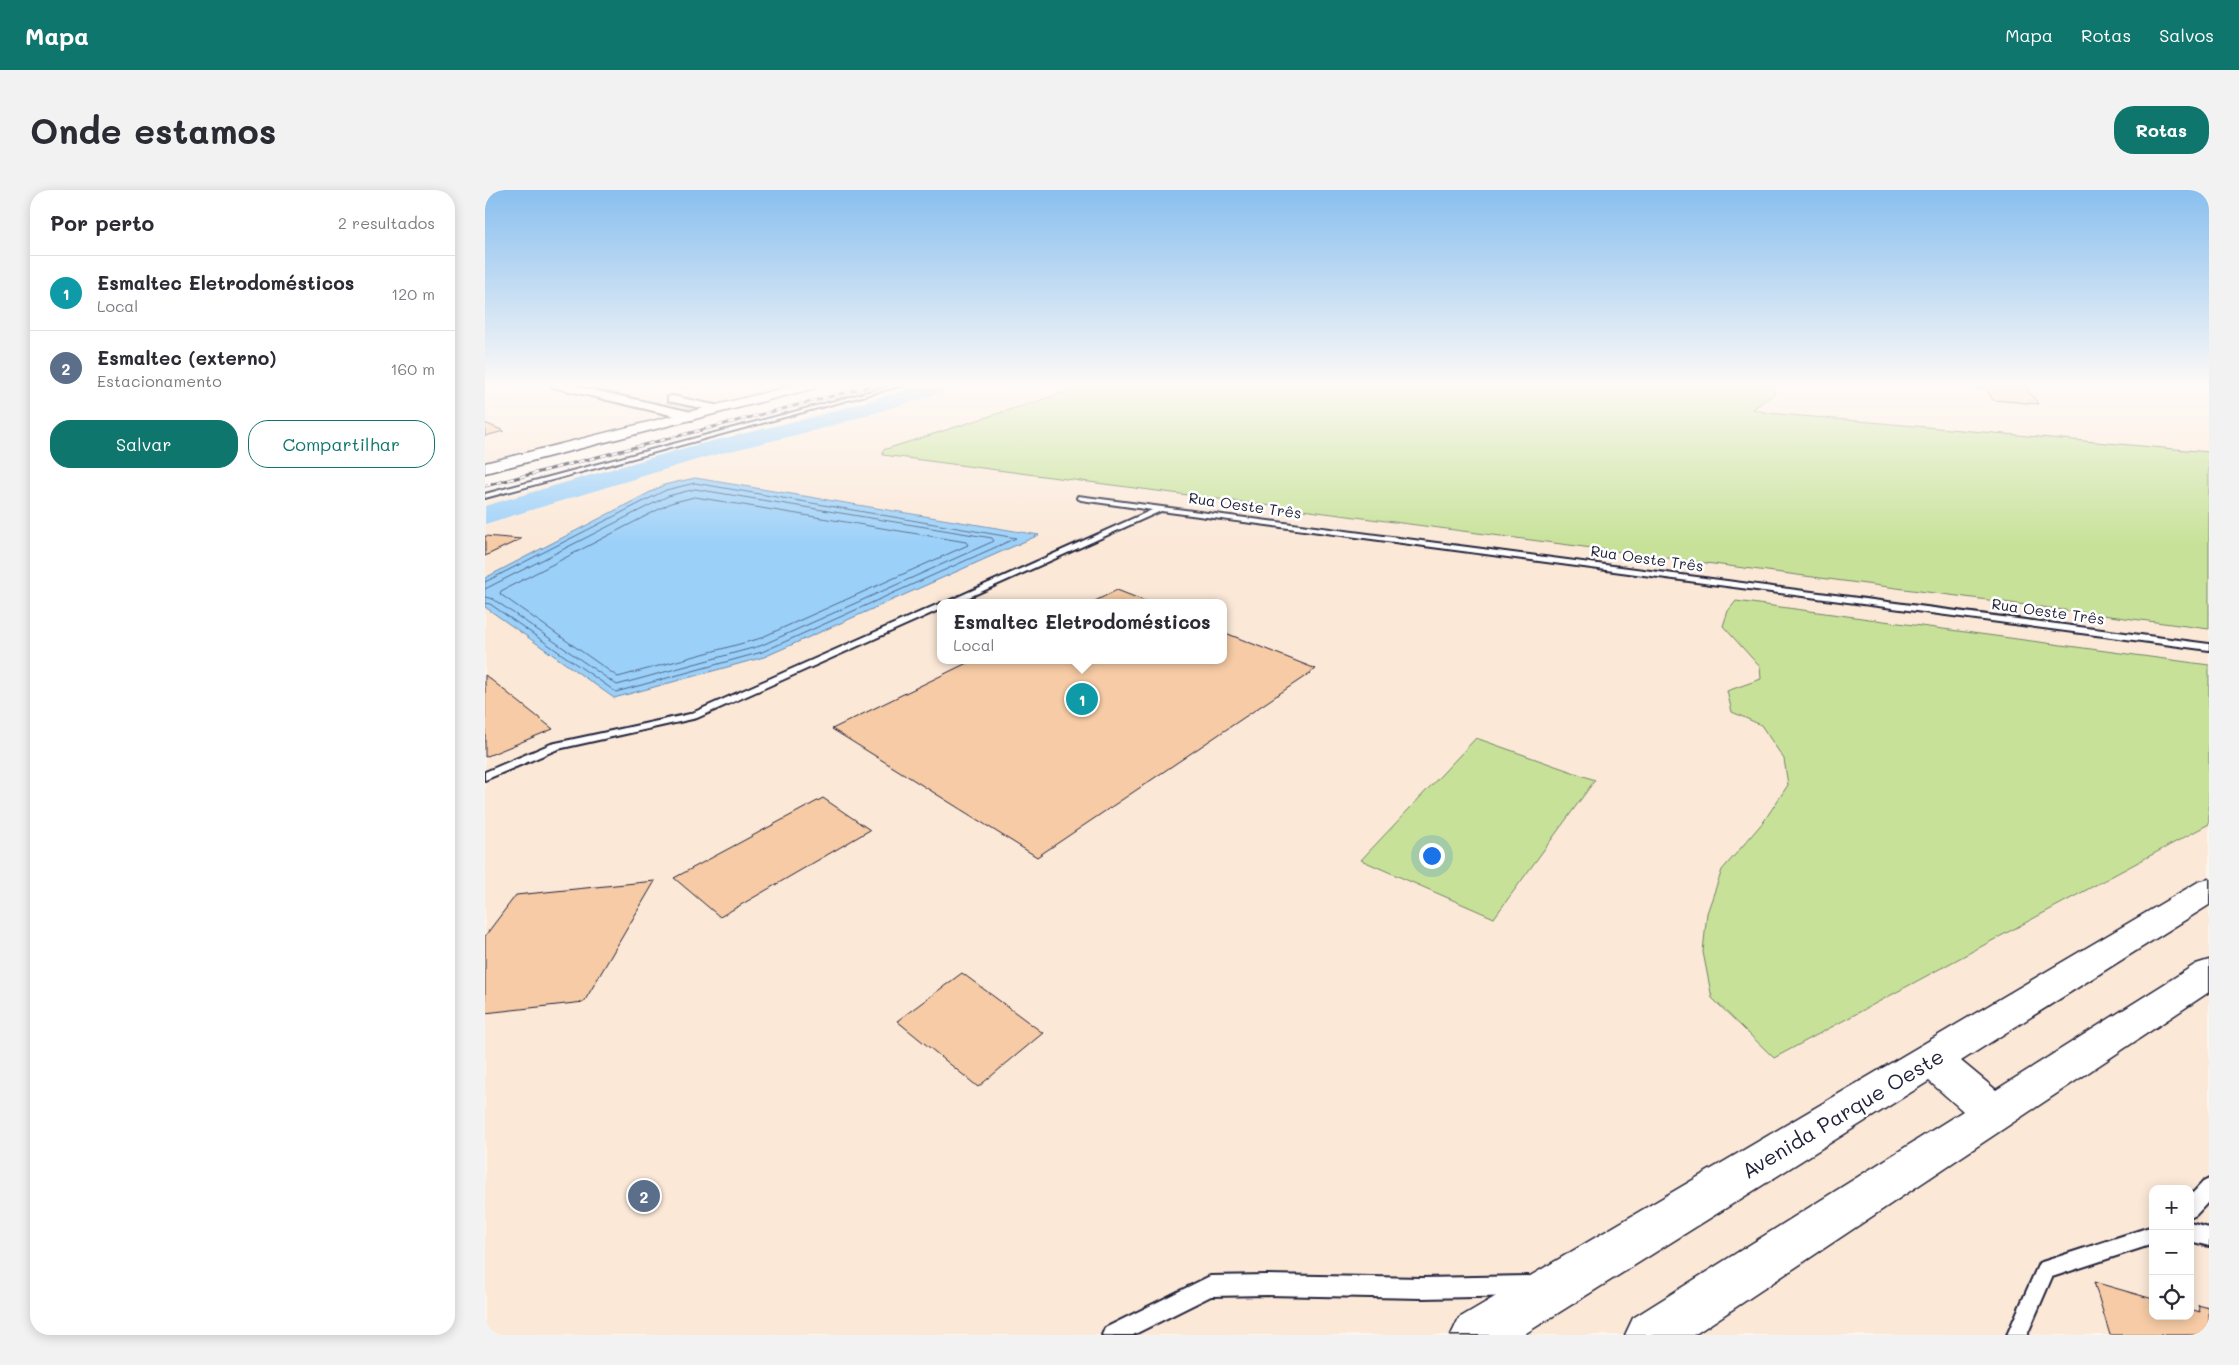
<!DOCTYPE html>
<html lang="pt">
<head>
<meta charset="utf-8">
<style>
	body { margin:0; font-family:Mali,sans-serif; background:#f2f2f3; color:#2b2b33 }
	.controls { position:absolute; right:15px; bottom:15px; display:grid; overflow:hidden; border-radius:10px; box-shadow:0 2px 12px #0003 }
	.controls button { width:45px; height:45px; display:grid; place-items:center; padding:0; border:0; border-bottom:1px solid #e1e1e2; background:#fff; color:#2b2b33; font:25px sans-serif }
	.you { position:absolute; left:946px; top:665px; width:18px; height:18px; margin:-12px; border:4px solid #fff; border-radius:50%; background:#1a73e8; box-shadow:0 0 0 8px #1a73e833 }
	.badge { display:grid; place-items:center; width:32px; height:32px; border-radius:50%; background:#0f766e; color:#fff; font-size:16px; font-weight:700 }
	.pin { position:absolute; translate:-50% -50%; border:2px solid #fff; box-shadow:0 1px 5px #0006 }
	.popup { position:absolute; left:452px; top:409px; width:290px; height:65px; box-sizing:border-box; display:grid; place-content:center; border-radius:10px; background:#fff; filter:drop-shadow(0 1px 4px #0005); font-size:16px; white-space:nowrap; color:#7c7c81 }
	.popup b { font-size:19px; color:#2b2b33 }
	.popup::after { content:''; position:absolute; left:50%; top:100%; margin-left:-10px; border:10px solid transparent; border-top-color:#fff }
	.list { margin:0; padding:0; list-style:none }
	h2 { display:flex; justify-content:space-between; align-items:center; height:65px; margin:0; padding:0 20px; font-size:21px }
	h2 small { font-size:16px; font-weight:400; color:#7c7c81 }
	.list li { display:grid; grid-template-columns:32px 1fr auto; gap:15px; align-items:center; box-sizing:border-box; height:75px; padding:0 20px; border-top:1px solid #e1e1e2 }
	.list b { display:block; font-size:19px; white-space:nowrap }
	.list p { margin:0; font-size:16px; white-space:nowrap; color:#7c7c81 }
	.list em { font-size:16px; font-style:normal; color:#7c7c81 }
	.actions { display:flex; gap:10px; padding:15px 20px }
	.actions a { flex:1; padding:11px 0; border:1px solid #0f766e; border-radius:20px; text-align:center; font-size:18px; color:#0f766e }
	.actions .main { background:#0f766e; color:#fff }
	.icon { flex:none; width:28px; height:28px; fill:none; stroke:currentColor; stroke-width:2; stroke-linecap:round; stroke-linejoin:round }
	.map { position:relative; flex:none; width:1724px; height:1145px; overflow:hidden; border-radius:20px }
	header { display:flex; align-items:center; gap:30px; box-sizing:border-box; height:70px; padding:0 25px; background:#0f766e; color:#fff }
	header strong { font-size:24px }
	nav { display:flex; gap:28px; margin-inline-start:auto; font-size:18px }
	.intro { display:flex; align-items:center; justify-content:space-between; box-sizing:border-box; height:120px; padding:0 30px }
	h1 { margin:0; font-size:35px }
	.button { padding:12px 22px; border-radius:20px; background:#0f766e; color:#fff; font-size:18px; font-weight:700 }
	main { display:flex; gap:30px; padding:0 30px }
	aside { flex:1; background:#fff; border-radius:20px; box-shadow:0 2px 12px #0003 }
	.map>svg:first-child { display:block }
	.built { fill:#fbe8d7; fill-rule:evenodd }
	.green { fill:#c7e298; stroke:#74826a }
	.water { fill:#9bd0f9; stroke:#6b8aad }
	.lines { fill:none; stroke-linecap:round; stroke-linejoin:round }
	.shore { stroke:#526887; stroke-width:1 }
	.river { fill:#9bd0f9; fill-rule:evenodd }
	.building { fill:#f6cba5; stroke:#22223b }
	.service-casing { stroke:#22223b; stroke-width:4 }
	.minor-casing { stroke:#22223b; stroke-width:4 }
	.tertiary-casing { stroke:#22223b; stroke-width:3 }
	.service { fill:#fff; fill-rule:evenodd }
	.minor { fill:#fff; fill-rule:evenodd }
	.tertiary { fill:#fff; fill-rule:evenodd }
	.rail-casing { stroke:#22223b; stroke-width:3 }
	.rail { stroke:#fff; stroke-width:2; stroke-dasharray:6; stroke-linecap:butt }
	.labels { text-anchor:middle; stroke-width:5; stroke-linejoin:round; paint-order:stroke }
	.far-street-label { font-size:15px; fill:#22223b; stroke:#fff }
	.near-street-label { font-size:21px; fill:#22223b; stroke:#fff }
</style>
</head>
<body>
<header>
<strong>Mapa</strong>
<nav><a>Mapa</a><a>Rotas</a><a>Salvos</a></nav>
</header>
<div class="intro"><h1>Onde estamos</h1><a class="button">Rotas</a></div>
<main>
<aside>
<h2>Por perto<small>2 resultados</small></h2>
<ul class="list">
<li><span class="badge" style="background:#0f9aa8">1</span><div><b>Esmaltec Eletrodomésticos</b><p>Local</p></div><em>120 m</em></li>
<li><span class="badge" style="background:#5c6f8a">2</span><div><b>Esmaltec (externo)</b><p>Estacionamento</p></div><em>160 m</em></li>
</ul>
<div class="actions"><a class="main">Salvar</a><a>Compartilhar</a></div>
</aside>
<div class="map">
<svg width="1724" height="1145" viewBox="0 0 1724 1145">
	<rect width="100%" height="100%" fill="#fdf5ed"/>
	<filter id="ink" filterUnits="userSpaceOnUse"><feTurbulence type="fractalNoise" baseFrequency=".02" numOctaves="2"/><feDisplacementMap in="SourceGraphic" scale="10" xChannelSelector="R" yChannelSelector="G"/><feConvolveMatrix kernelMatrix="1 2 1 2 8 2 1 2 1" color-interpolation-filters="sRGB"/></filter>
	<g filter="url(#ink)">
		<path class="built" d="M0 195H318L0 276Z
			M438 195H1724V1145H0V312ZM456 413H738V470H456ZM1668 999H1705V1126H1668Z"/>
		<path class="green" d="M603 195H1288L1290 203 1268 219 1283 223 1724 262V439L398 265V260Z
			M1251 411 1724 475V634L1289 868 1227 808 1218 762 1222 723 1237 680 1279 631 1303 595 1299 569 1276 535 1247 522 1242 501 1276 489 1275 477 1238 436 1243 421Z
			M991 548 1110 590 1009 728 876 670Z"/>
		<path class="water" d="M210 288 554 345 279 467 129 508 0 417V388L179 295Z"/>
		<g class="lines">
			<path class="shore" d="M210 307 481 352 483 355 273 449 133 487 15 404 16 401 186 313Z
				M0 392 181 300 210 293 531 348 277 462 131 502 5 414 0 413
				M0 399 183 306 210 299 507 348 509 351 275 456 132 495 8 409 0 407"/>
			<path class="river" d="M439 195H472L468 199 343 237 221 267 0 334V316L203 257 328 227Z"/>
		</g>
		<path class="building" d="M180 195H211L198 198Z
			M1472 195H1538L1554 214 1508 210 1501 199 1473 197Z
			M0 233 19 241 0 246Z
			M0 346 36 349 0 366Z
			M632 400 665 413H606Z
			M738 442 831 479 552 667 347 539 488 470H738Z
			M0 485 68 539 0 567Z
			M338 608 385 640 235 727 189 688Z
			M170 691 99 812 0 823V746L31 705Z
			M477 783 558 843 493 897 412 831Z
			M1609 1092 1668 1109V1126H1705V1119L1715 1122 1713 1115 1724 1118V1145H1625Z"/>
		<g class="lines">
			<defs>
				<path id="service" d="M410 195H418L0 308V304Z
					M593 306 1724 454V460L676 321 471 413H459L667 320 596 310 592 308Z
					M456 413V419L212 528 73 559 0 590V582L66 554 205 524Z
					M1724 989V1011L1711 1025 1705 1028V1006L1718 992Z
					M1705 1033 1724 1038V1056L1705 1051Z
					M1668 1036V1054L1567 1087 1542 1145H1522L1554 1073Z
					M782 1085 937 1088 1043 1086 1050 1089 1053 1096 1050 1103 1043 1106 937 1108 782 1105 726 1106 648 1145H617L620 1138 725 1086Z"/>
				<path id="minor" d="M67 195H85L207 222 213 226 207 230 68 197Z
					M187 206 239 217 241 219 235 222 183 211V207Z"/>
				<path id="tertiary" d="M311 195H332L330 198 0 283V273Z
					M1724 689V715L1476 871 1511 900 1711 774 1724 770V802L1209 1145H1140L1148 1128 1478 921 1444 891 1038 1145H966L974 1128 1713 692Z"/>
			</defs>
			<use href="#service" class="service-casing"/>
			<use href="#minor" class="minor-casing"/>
			<use href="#tertiary" class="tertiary-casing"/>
			<use href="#service" class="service"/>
			<use href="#minor" class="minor"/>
			<use href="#tertiary" class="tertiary"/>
			<defs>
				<path id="rail" d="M0 296 390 195"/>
			</defs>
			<use href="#rail" class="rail-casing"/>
			<use href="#rail" class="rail"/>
		</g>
	</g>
	<linearGradient id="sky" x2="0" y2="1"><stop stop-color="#89bfef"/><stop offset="0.55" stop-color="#fefaf7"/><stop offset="1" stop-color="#fefaf7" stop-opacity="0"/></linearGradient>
	<rect width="1724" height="355" fill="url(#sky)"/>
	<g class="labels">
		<g class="far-street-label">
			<text transform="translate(760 316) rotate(8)" y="5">Rua Oeste Três</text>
			<text transform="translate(1162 369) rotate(8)" y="5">Rua Oeste Três</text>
			<text transform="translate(1563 422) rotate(8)" y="5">Rua Oeste Três</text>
		</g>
		<g class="near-street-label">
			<text transform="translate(1358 924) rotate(-31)" y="7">Avenida Parque Oeste</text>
		</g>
	</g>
</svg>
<div class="controls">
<button>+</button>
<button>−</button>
<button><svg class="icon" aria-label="locate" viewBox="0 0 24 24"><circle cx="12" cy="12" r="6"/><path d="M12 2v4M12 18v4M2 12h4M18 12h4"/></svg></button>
</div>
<div class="you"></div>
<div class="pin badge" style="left:597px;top:509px;background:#0f9aa8">1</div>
<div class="popup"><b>Esmaltec Eletrodomésticos</b>Local</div>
<div class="pin badge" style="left:159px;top:1006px;background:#5c6f8a">2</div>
</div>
</main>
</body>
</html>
